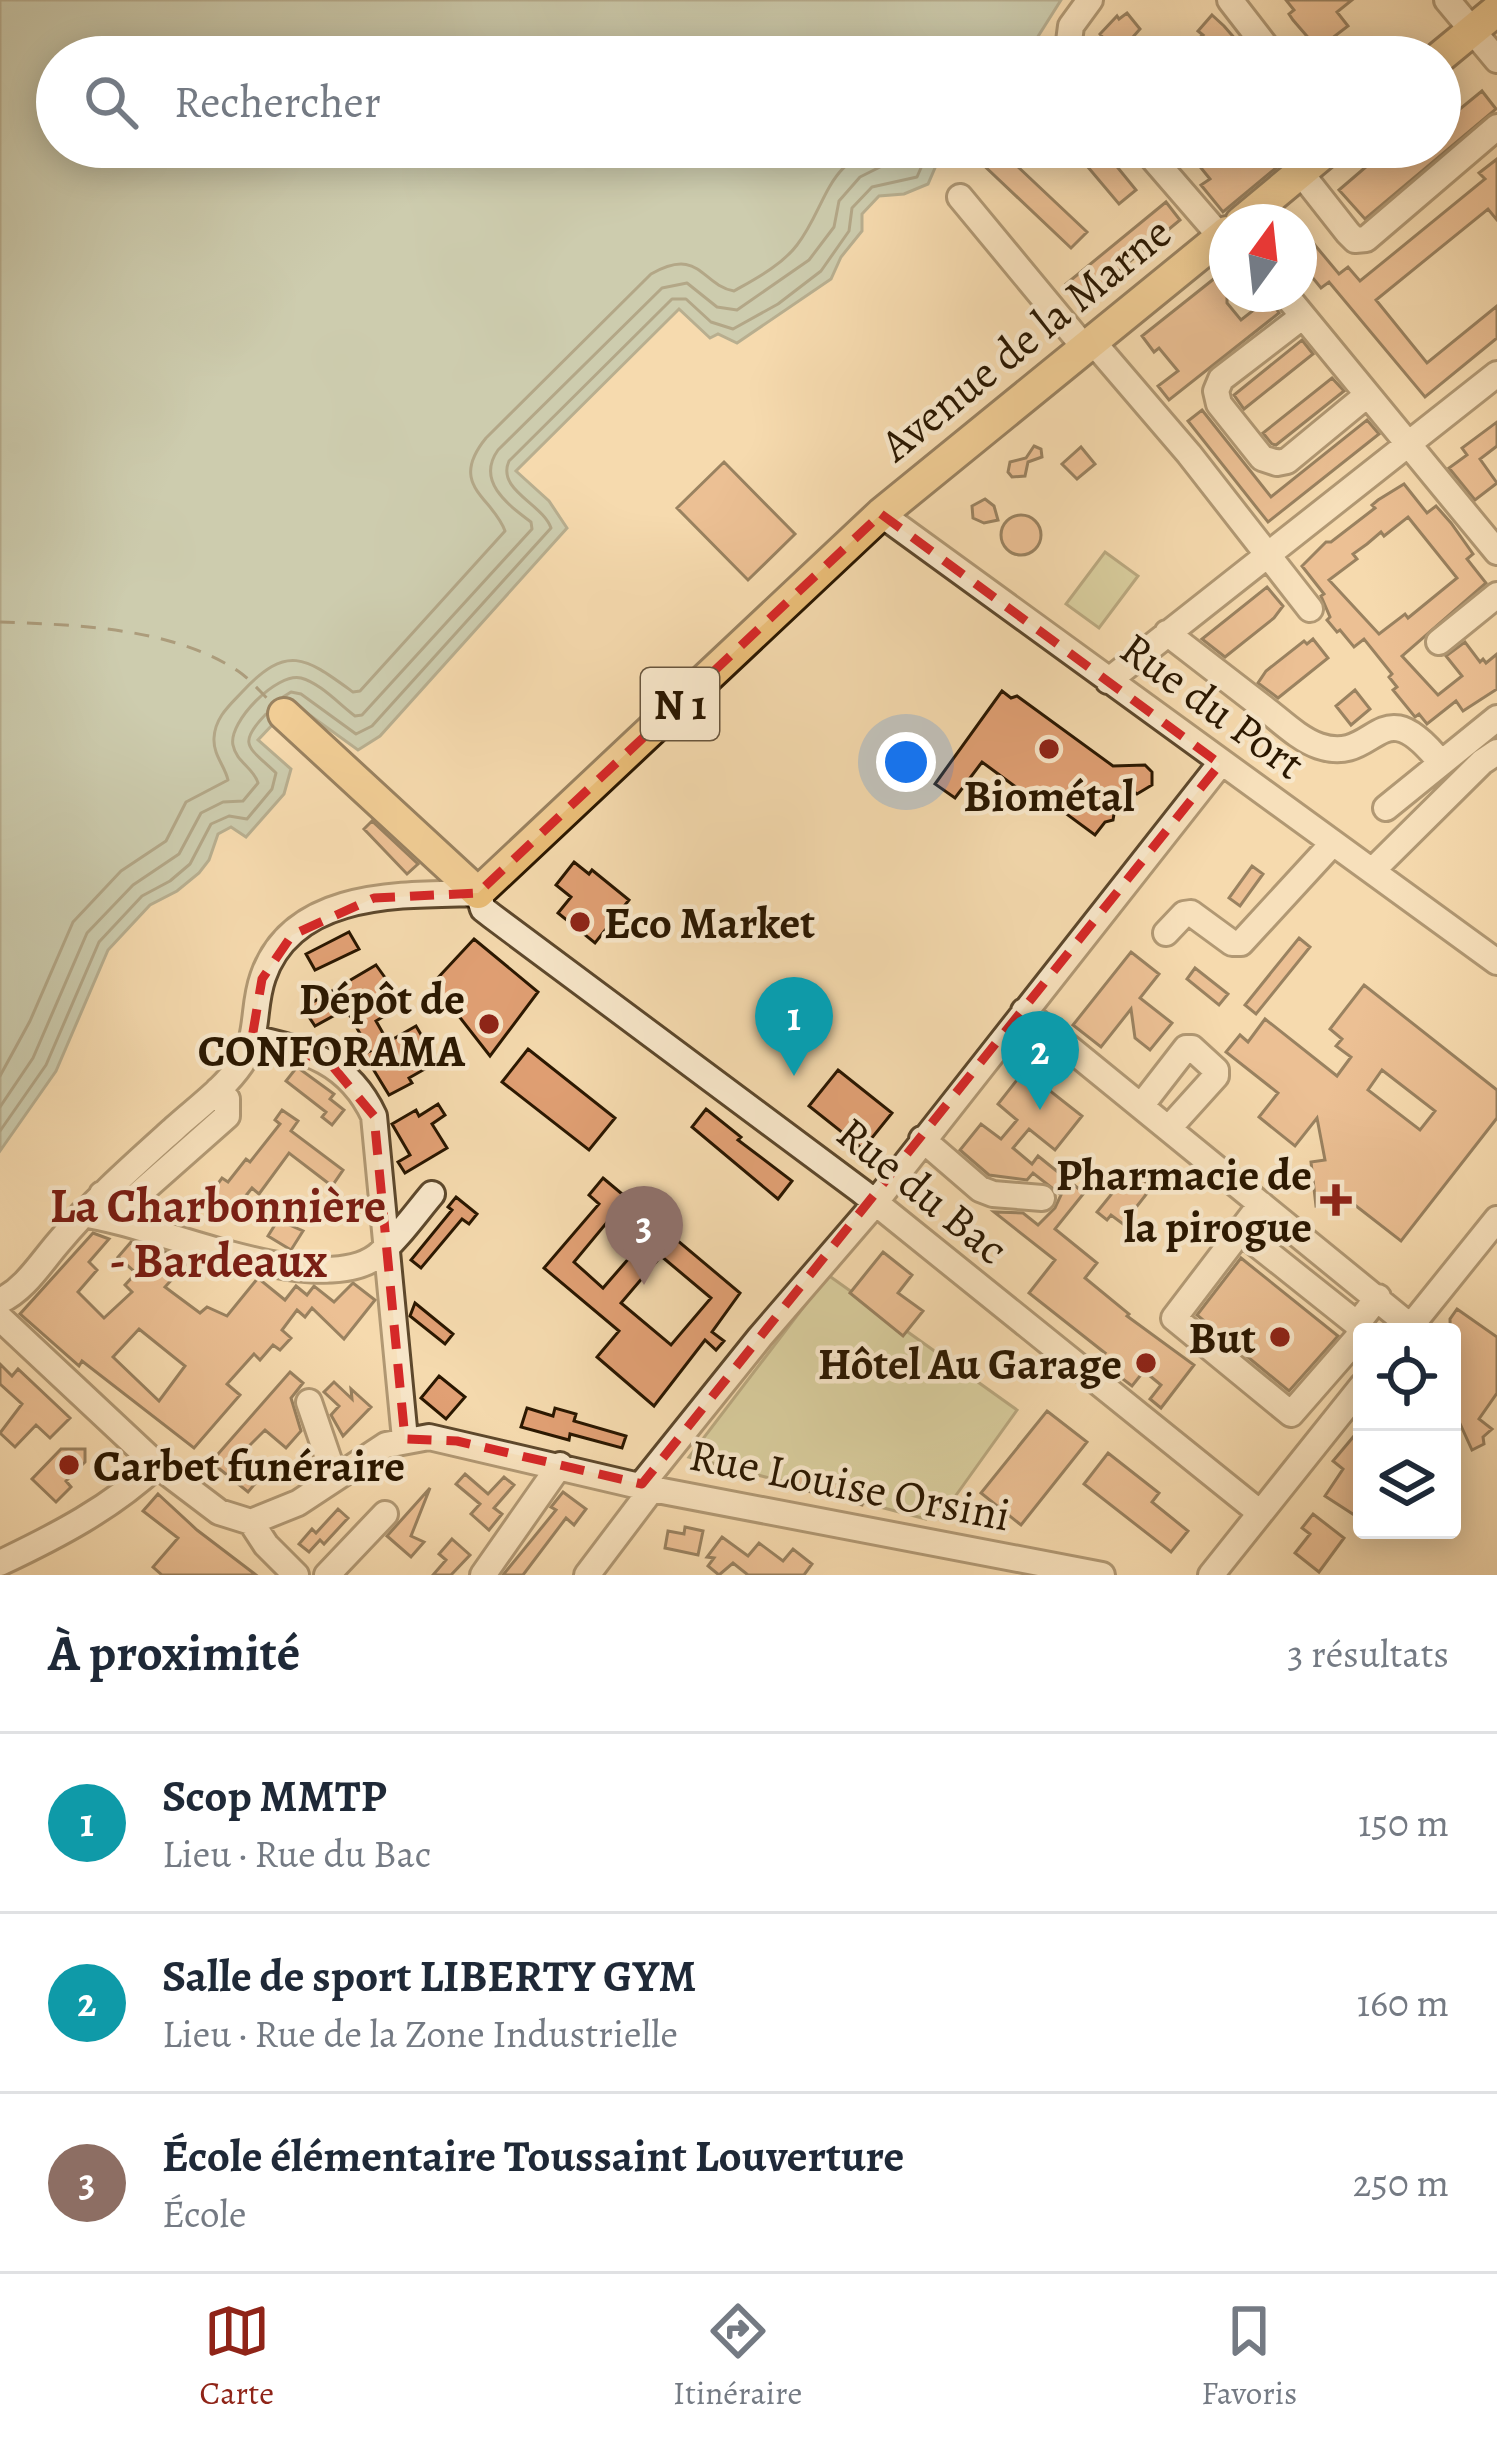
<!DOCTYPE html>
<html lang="fr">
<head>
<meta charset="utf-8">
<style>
	body { margin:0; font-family:Alegreya,serif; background:#f2f2f3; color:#1f2937 }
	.controls { position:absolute; right:36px; bottom:36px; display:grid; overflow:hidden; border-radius:12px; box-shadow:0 6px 30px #0003 }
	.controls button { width:108px; height:108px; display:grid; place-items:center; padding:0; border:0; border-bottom:3px solid #e0e1e3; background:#fff; color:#1f2937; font:60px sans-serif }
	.compass { position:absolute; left:1209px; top:204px; width:108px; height:108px; border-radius:50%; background:#fff; box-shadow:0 6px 30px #0003; rotate:15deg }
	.you { position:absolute; left:906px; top:762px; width:42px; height:42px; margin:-30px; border:9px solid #fff; border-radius:50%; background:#1a73e8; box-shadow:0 0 0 18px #1a73e833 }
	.badge { display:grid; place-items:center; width:78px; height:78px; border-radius:50%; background:#8f2418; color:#fff; font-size:39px; font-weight:700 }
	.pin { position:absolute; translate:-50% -99px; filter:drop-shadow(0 3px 6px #0008) }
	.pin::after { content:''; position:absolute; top:63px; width:42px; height:36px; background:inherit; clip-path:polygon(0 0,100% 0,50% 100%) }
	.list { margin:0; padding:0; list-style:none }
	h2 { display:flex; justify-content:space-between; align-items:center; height:156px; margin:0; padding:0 48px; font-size:51px }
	h2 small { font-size:39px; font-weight:400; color:#747a83 }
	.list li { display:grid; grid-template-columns:78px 1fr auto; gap:36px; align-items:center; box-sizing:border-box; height:180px; padding:0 48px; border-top:3px solid #e0e1e3 }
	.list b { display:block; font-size:45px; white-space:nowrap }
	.list p { margin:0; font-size:39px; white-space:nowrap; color:#747a83 }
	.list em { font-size:39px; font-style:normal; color:#747a83 }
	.icon { flex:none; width:66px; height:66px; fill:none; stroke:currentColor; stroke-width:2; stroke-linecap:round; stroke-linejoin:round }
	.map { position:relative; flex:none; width:1497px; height:1575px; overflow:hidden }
	.search { position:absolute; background:#fff; box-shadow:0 6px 30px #0003; left:36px; right:36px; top:36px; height:132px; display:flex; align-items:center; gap:30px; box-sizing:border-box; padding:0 42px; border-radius:66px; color:#747a83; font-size:45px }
	.sheet { height:696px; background:#fff }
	nav { display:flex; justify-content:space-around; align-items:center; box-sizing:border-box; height:168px; border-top:3px solid #e0e1e3; background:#fff; font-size:33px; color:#747a83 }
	nav a { display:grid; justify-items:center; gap:6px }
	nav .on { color:#8f2418 }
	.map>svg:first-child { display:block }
	.green { fill:#b8c08d; stroke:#716c46; stroke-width:3 }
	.water { fill:#9cbaae; stroke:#6e7968; stroke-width:3 }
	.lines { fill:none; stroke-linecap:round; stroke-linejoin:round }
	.shore { stroke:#636857; stroke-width:3 }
	.ferry { stroke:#52503d; stroke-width:3; stroke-dasharray:15 12; stroke-linecap:butt }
	.building { fill:#e1a074; stroke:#2a1700; stroke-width:3; fill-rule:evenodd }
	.minor-casing { stroke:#5d482c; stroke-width:30 }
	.major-casing { stroke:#2a1700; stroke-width:36 }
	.minor { stroke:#f8e7ca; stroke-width:24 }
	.major { stroke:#eabd77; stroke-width:30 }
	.marked { fill:none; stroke:#d62828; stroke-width:9; stroke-dasharray:24 15; stroke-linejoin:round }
	.poi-dot { fill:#8f2418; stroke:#f8e7ca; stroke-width:4.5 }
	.labels { text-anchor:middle; stroke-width:9; stroke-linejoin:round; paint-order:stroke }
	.shield { fill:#f8e7ca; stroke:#68553d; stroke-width:3 }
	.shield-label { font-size:42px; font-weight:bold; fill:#2a1700 }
	.street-label { font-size:45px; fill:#2a1700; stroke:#f8e7ca }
	.poi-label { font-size:45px; font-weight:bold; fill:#2a1700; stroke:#f8e7ca; text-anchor:end }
	.neighbourhood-label { font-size:48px; font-weight:bold; fill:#7a1f14; stroke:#f8e7ca }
</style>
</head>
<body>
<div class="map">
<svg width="1497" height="1575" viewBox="0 0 1497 1575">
	<rect width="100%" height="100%" fill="#f5daae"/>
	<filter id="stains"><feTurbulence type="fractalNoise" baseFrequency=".00167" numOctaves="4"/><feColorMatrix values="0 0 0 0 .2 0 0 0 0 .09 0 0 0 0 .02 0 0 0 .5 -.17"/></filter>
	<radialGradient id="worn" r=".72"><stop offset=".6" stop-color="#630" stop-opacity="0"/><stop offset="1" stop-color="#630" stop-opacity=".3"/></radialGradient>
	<path class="green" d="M1105 552 1138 576 1099 628 1066 604Z
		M828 1275 1017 1410 939 1519 931 1513 926 1519 689 1457Z"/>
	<path class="water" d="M0 0H1061L1025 57H57V147H944L928 184 904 194 879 196 862 214V231L841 257 831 279 737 343 718 334 710 338 679 309 516 471 549 501 567 528 380 736 358 750 293 703 258 740 291 769 284 794 246 837 231 827 218 834 209 860 199 873 177 891 150 905 108 950 56 1071 0 1151Z"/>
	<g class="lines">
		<path class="shore" d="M283 697 291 692 301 694 356 734 372 726 551 528C543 504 496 490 509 461L672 299H686L711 322 733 329 778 304 821 271 849 231 852 208 872 187 917 177 930 147
			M0 1076 30 1021 73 922 121 871 166 841 186 802 228 780C225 766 213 755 214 738 215 717 230 705 243 691 288 643 306 658 353 692L360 691 505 531C493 497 447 486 486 438L651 274C700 246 701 285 734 291 755 279 782 265 797 245 828 205 826 155 890 147
			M0 1107 33 1058 87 933 133 885 179 854 201 813 223 802 243 801 258 783C254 768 236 762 233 745 228 722 277 672 301 678 320 683 339 704 355 716L362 715 532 529 531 522C507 504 476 481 498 450L662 288 687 283 717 307 737 310 809 260 834 227 839 201 860 177 882 166H904L913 147
			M0 1131 46 1065 99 942 142 896 170 881 190 864 211 824 229 816 247 819 272 789 276 773C249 747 236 745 266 714"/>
		<path class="ferry" d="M0 622C76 625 171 627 238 671 250 679 261 693 272 703"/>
	</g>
	<path class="building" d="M1286 0H1352L1337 12 1348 26 1318 49 1293 20 1289 14 1294 10Z
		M1127 13 1140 29 1125 46 1123 43 1113 50 1100 34 1117 16 1119 19Z
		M1212 15 1224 26 1251 57H1175L1203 35 1198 31Z
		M1482 91 1496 109 1365 219 1339 190 1389 147H1440V107L1449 118Z
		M988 147H997L1087 232 1071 248 977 159Z
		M1071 147H1101L1136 190 1119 204Z
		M1184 147H1271L1283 162 1223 212 1201 185 1210 179Z
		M1497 159V220L1488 209 1376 300 1427 363 1497 306V338L1425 397 1329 282 1321 288 1299 261V226L1339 274 1348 267 1360 281 1485 179 1479 173Z
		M1166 202 1180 220 1081 302 1066 284Z
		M1215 278 1221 286 1227 280V303L1241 320 1269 298 1279 313 1169 400 1158 386 1178 371 1159 348 1154 352 1142 336Z
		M1302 340 1313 354 1244 409 1234 395Z
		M1332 378 1344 391 1276 445 1272 444 1263 433Z
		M1202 410 1271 497 1367 420 1379 434 1268 522 1188 421Z
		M1497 422V446L1480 459 1497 483 1475 500 1449 468 1467 455 1462 448Z
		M1034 446 1041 449 1042 457 1028 462 1025 476 1012 477 1008 472 1010 462 1026 458Z
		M1081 447 1095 464 1077 479 1062 464Z
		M724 462 795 534 748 580 677 508Z
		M1404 484 1427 513 1436 506 1451 523 1473 554 1467 559 1486 583 1402 656 1438 695 1462 676 1446 656 1465 642 1480 662 1483 659 1486 663 1497 654V689L1463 711 1456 701 1427 724 1419 714 1415 717 1393 690 1397 687 1389 677 1392 674 1364 639 1354 647 1340 630 1337 632 1327 620 1330 617 1321 596 1324 594 1302 566 1326 542H1331L1375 508 1372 505 1378 500ZM1408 517 1457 578 1408 618 1405 614 1379 634 1329 580 1357 559 1353 554 1367 544 1381 532 1384 536Z
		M985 499 994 506 998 520 984 523 973 518 972 506Z
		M1001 535a20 20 0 1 1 40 0a20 20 0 1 1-40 0Z
		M1267 587 1283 606 1274 618 1225 657 1202 639Z
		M1313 639 1328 658 1278 698 1258 683 1266 671 1304 641 1307 644Z
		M1355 690 1370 709 1351 725 1336 706Z
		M1002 691 1011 698 1017 696 1113 766 1145 765 1152 772V785L1137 794 1129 788 1115 808 1113 820 1105 822 1095 835 1045 798 1040 805 982 762 955 798 935 784Z
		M372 821 418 864 407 874 364 829Z
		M574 862 589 874 592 870 629 900 595 943 558 913 571 897 556 885Z
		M1252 866 1263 874 1240 906 1229 898Z
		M349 932 359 949 315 970 306 954Z
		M1299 938 1310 947 1256 1014 1245 1005Z
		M474 939 538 992 490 1056 433 983Z
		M1131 952 1159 974 1140 998 1172 1023 1150 1050 1135 1038 1131 1009 1101 1047 1073 1025Z
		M376 965 404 1004 376 1021 388 1042 416 1026 437 1062 409 1078 412 1083 389 1095 364 1054 370 1051 346 1009 315 1026 303 1008Z
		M1195 968 1228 994 1219 1005 1187 979Z
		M1364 985 1497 1090V1118L1401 1241 1351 1202 1338 1207 1334 1204 1316 1206 1311 1162 1325 1160 1317 1118 1295 1146 1259 1117 1278 1093 1226 1052 1240 1035 1248 1042 1265 1019 1337 1076 1351 1057 1336 1046 1342 1039 1330 1029ZM1382 1070 1435 1111 1420 1130 1368 1090Z
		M528 1049 615 1118 589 1150 502 1082Z
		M297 1067 334 1094 330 1099 344 1110 332 1125 322 1117 326 1112 286 1081Z
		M1039 1069 1051 1078 1045 1087 1082 1116 1055 1150 1029 1129 1013 1148 1032 1164 1038 1156 1084 1193 1055 1229 1097 1263 1085 1278 1129 1314 1127 1316 1194 1365 1161 1408 1150 1399 1161 1385 1144 1371 1132 1386 1098 1360 1105 1353 1029 1293 1055 1260 994 1212 1023 1213 1038 1225 1055 1208 1061 1195 1033 1173 1027 1180 989 1175 960 1150 981 1124 1001 1139 1017 1120 998 1104 1024 1071 1034 1078Z
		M838 1070 892 1113 863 1149 809 1106Z
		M438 1104 445 1115 432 1124 447 1148 405 1173 398 1162 410 1155 392 1124 416 1110 419 1116Z
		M706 1109 741 1137 738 1140 792 1181 778 1199 692 1127Z
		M282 1110 298 1121 291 1131 343 1170 332 1186 289 1153 259 1194 252 1188 236 1208 224 1198 221 1201 211 1193 222 1178 228 1182 246 1159 250 1162 280 1124 275 1120Z
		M1131 1170 1152 1187 1123 1224 1111 1215 1107 1220 1097 1212Z
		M603 1178 740 1293 712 1332 724 1341 716 1350 705 1340 654 1406 597 1357 619 1331 544 1268 599 1204 589 1195ZM613 1215 644 1241 603 1288 574 1262ZM661 1256 711 1298 671 1345 621 1303Z
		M456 1197 477 1214 469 1224 462 1219 421 1268 411 1260 452 1210 448 1207Z
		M278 1220 303 1231 291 1250 268 1236Z
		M93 1233 109 1239 89 1262 97 1270 78 1292 104 1318 132 1292 125 1285 136 1273 118 1257 131 1242 157 1261 165 1252 186 1264 165 1287 200 1313 207 1307 227 1316 258 1278 285 1300 296 1286 307 1295 314 1286 334 1302 353 1283 375 1300 344 1339 312 1308 305 1317 297 1310 282 1330 291 1338 280 1350 273 1345 260 1360 254 1354 227 1384 240 1395 194 1448 82 1361 79 1366 20 1314ZM139 1329 185 1366 159 1401 113 1357Z
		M883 1252 912 1275 898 1293 923 1311 903 1336 850 1293Z
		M1241 1258 1338 1336 1289 1391 1197 1315Z
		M415 1303 453 1334 445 1344 410 1316Z
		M1457 1309 1497 1337V1393L1479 1419 1492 1429 1483 1437 1484 1444 1472 1450 1452 1406 1450 1319Z
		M0 1364 12 1376 18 1369 70 1418 50 1438 36 1425 15 1447 0 1433 22 1404 0 1384Z
		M290 1372 303 1383 291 1398 301 1431 286 1448 265 1430 240 1455 264 1473 248 1492 211 1462Z
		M439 1376 465 1397 446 1419 421 1398Z
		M334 1382 352 1399 351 1389 371 1407 343 1436 331 1415 339 1406 324 1392Z
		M527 1408 553 1416 555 1408 576 1414 574 1421 626 1436 622 1448 570 1434 569 1440 521 1427Z
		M1047 1411 1087 1442 1021 1525 981 1493Z
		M1354 1436 1362 1443V1520L1325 1496 1343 1469 1333 1461Z
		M61 1449H85V1462L66 1481 71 1487 56 1502 32 1479Z
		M1108 1453 1159 1493 1152 1502 1188 1531 1171 1552 1084 1484Z
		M798 1473 866 1491 862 1505 795 1488Z
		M465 1474 488 1494 504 1477 514 1485 494 1508 502 1514 489 1530 471 1514 480 1504 456 1484Z
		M430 1488 411 1536 424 1542 411 1557 387 1536Z
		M563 1492 586 1509 574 1525 566 1518 523 1575H503L556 1510 551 1507Z
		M158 1494 197 1530 256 1575H162L153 1567 178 1538 143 1511Z
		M338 1509 348 1518 324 1544 320 1540 309 1552 299 1544 312 1529 316 1533Z
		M1313 1514 1344 1538 1319 1572 1295 1553 1310 1534 1302 1528Z
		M685 1527 703 1531 698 1555 665 1548 668 1531 684 1534Z
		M722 1537 748 1556 759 1543 783 1561 793 1549 812 1564 804 1575H748L733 1563 719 1575 708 1566 714 1558 707 1557Z
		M452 1539 470 1555 451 1575H433L446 1560 439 1554Z"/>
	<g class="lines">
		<defs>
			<path id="minor" d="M1230 0 1274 57
				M1447 0 1497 60
				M1067 57 1071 26 1090 0
				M1143 147 1220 236
				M1300 172 1348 233 1355 240 1366 239 1497 127
				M960 197 1085 348
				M1285 294 1497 552
				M1303 316 1221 379 1216 391 1219 404 1262 458 1277 463 1287 461 1367 395
				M1093 342 1189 454 1310 609
				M881 514 1497 962
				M1167 633C1199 658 1232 683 1264 708 1281 721 1299 739 1319 746 1378 766 1378 684 1441 763
				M1439 642 1497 595
				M1108 681 1497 374
				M1386 808 1497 718
				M1373 870 1482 762 1497 752
				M1166 933 1184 914 1191 913 1232 943H1241L1333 843
				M1024 1011 1410 1326
				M252 1038C307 1050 349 1062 374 1116L405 1439
				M1141 1106 1186 1048H1192L1216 1070V1076L1169 1128
				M922 1139 980 1189 993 1194 1042 1198
				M102 1194 115 1201 132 1200 227 1116V1099L218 1090
				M1261 1204 1174 1318 1291 1414 1360 1335 1357 1324 1378 1297
				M82 1214C154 1223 317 1301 377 1256 397 1240 415 1214 432 1194
				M1239 1230 1357 1324
				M0 1301C25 1289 40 1264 58 1243 93 1201 134 1165 175 1128 197 1108 224 1089 241 1064 260 1034 252 1008 263 977 293 889 405 895 478 893L483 909 492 916 861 1191 1259 1512
				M0 1318 157 1465 219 1512 251 1522 298 1503 386 1445 429 1437 652 1489 1102 1575
				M1406 1332 1497 1219
				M309 1402 335 1478
				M642 1484 760 1337 866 1214 1220 764
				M251 1522 266 1545 296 1575
				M0 1563C57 1536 111 1508 157 1465
				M327 1575 385 1514
				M483 1575 560 1465
				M587 1575 652 1489
				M1211 1575 1362 1386"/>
			<path id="major" d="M1440 57 1497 10
				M1241 222 1331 147
				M284 714 478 893 881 514 1227 232"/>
		</defs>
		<use href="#minor" class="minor-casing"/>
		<use href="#major" class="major-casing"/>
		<use href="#minor" class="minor"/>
		<use href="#major" class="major"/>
	</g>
	<path d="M0 0H1497V1575H0ZM881 514 1220 764 642 1484 457 1441 405 1439 374 1116 329 1062 252 1038 262 979 292 935 374 898 478 893Z" fill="#f5daae" fill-opacity=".55" fill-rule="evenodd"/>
	<path class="marked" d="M881 514 1220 764 642 1484 457 1441 405 1439 374 1116 329 1062 252 1038 262 979 292 935 374 898 478 893Z"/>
	<g class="poi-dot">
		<circle cx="1049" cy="749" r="12"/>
		<circle cx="580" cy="922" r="12"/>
		<circle cx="489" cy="1024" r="12"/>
		<path d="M1330 1182h12v12h12v12h-12v12h-12v-12h-12v-12h12z"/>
		<circle cx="1280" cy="1337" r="12"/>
		<circle cx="1146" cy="1363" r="12"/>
		<circle cx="69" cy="1465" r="12"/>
	</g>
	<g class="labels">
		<rect class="shield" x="641" y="668" width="78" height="72" rx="9"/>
		<g class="shield-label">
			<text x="680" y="719">N 1</text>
		</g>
		<g class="street-label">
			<text transform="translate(1025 338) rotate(-39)" y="16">Avenue de la Marne</text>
			<text transform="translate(1213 705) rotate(36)" y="16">Rue du Port</text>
			<text transform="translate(923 1190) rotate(39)" y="16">Rue du Bac</text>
			<text transform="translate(850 1484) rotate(11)" y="16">Rue Louise Orsini</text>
		</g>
		<g class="poi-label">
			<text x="1049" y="811" text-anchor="middle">Biométal</text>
			<text x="604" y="938" text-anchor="start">Eco Market</text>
			<text x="465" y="1014">Dépôt de<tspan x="465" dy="52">CONFORAMA</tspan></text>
			<text x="1312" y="1190">Pharmacie de<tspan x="1312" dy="52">la pirogue</tspan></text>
			<text x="1256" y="1353">But</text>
			<text x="1122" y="1379">Hôtel Au Garage</text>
			<text x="93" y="1481" text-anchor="start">Carbet funéraire</text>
		</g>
		<g class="neighbourhood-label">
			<text x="218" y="1222">La Charbonnière<tspan x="218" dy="55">- Bardeaux</tspan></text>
		</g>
	</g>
	<rect width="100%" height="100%" filter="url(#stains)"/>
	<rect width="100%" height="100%" fill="url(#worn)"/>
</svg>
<div class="controls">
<button><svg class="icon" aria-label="locate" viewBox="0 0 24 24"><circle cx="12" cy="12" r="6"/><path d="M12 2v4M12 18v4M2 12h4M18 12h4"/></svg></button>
<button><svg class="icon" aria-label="layers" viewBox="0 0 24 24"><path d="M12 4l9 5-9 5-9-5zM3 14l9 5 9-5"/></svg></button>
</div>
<svg class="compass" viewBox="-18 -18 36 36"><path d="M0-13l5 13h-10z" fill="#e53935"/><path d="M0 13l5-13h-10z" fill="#747a83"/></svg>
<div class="you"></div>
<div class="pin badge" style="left:794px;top:1076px;background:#0f9aa8">1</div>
<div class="pin badge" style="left:1040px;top:1110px;background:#0f9aa8">2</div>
<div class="pin badge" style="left:644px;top:1285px;background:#8d6e63">3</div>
<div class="search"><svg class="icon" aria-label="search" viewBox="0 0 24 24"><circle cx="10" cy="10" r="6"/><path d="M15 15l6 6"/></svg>Rechercher</div>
</div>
<section class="sheet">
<h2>À proximité<small>3 résultats</small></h2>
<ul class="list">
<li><span class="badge" style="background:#0f9aa8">1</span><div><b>Scop MMTP</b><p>Lieu · Rue du Bac</p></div><em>150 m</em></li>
<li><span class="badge" style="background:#0f9aa8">2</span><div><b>Salle de sport LIBERTY GYM</b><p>Lieu · Rue de la Zone Industrielle</p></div><em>160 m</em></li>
<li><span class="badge" style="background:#8d6e63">3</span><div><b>École élémentaire Toussaint Louverture</b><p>École</p></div><em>250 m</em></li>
</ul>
</section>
<nav>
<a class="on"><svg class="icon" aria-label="map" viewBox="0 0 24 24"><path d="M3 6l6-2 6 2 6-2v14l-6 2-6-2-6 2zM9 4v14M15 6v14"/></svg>Carte</a>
<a><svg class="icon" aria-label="directions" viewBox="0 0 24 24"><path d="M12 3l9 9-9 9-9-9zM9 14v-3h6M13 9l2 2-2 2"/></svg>Itinéraire</a>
<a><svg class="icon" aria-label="saved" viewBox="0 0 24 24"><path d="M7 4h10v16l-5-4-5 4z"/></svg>Favoris</a>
</nav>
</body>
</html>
